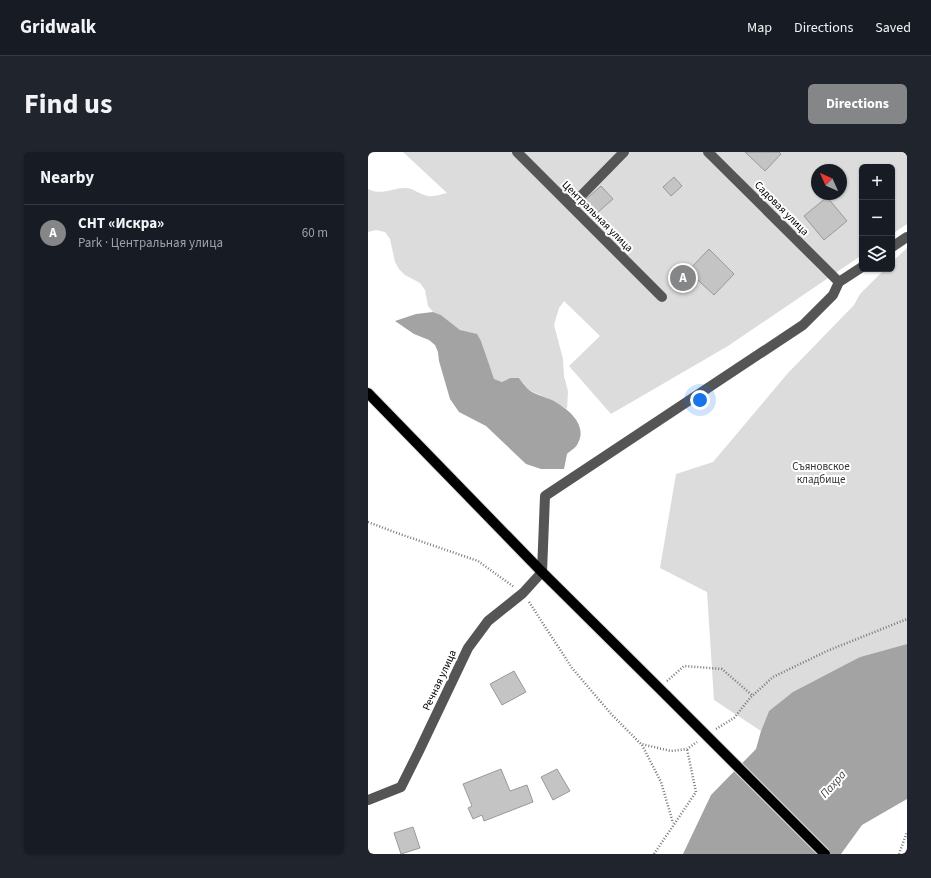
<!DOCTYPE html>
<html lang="en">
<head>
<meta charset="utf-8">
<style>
	body { margin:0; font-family:"Source Sans 3",sans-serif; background:#20242c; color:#f1f3f6 }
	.controls { position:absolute; right:12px; top:12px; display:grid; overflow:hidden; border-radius:6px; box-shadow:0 1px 3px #0004 }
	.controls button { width:36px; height:36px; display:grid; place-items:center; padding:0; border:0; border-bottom:1px solid #363941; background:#171b24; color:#f1f3f6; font:20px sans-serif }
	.compass { position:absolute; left:443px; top:12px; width:36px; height:36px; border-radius:50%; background:#171b24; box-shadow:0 1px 3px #0004; rotate:315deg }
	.you { position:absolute; left:332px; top:248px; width:14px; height:14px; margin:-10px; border:3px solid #fff; border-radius:50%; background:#1a73e8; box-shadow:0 0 0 6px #1a73e833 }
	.badge { display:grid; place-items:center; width:26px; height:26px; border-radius:50%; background:#858687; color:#fff; font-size:13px; font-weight:700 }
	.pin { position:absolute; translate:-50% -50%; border:2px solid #fff; box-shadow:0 1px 4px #0006 }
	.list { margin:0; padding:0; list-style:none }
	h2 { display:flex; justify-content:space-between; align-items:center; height:52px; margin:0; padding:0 16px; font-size:17px }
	h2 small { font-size:13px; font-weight:400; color:#9ea1a6 }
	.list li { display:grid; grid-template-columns:26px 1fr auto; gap:12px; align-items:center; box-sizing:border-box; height:56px; padding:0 16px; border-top:1px solid #363941 }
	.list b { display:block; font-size:15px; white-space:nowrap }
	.list p { margin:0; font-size:13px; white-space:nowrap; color:#9ea1a6 }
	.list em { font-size:13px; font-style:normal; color:#9ea1a6 }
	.icon { flex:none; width:22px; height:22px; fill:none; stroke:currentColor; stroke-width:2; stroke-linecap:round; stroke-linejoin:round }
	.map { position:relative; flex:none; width:539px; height:702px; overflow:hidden; border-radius:6px }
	header { display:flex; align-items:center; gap:24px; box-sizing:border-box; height:56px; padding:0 20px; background:#171b24; border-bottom:1px solid #363941 }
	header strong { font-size:19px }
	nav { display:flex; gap:22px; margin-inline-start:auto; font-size:14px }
	.intro { display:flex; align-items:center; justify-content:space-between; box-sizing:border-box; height:96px; padding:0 24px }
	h1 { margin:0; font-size:28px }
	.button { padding:10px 18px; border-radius:6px; background:#858687; color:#fff; font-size:14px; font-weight:700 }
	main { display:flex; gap:24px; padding:0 24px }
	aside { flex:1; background:#171b24; border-radius:6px; box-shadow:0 1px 3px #0004 }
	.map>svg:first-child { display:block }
	.green { fill:#dcdcdc; fill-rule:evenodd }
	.water { fill:#a3a3a3 }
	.building { fill:#c4c4c4; stroke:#999 }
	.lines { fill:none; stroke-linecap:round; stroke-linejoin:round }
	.major-casing { stroke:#dbdbdb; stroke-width:12 }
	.path { stroke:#777; stroke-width:2.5; stroke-dasharray:1 2; stroke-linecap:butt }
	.minor { stroke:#555; stroke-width:10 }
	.major { stroke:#000; stroke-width:10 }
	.major-bridge-casing { stroke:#dbdbdb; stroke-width:12; stroke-linecap:butt }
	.major-bridge { stroke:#000; stroke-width:10 }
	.labels { text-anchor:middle; stroke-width:4; stroke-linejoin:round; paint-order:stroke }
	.street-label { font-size:11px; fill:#000; stroke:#fff }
	.park-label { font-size:11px; fill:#333; stroke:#fff }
	.water-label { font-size:12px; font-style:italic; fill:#444; stroke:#fff }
</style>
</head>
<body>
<header>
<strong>Gridwalk</strong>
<nav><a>Map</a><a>Directions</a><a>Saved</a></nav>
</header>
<div class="intro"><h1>Find us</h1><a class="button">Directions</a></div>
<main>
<aside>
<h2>Nearby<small></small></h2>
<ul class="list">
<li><span class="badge">A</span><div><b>СНТ «Искра»</b><p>Park · Центральная улица</p></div><em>60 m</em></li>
</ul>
</aside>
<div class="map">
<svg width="539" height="702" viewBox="0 0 539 702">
	<rect width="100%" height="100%" fill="#fff"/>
	<path class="green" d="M35 0H539V72L524 82V15H494V103L360 194 243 262 201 214 232 184 196 149 191 156 186 173 195 207 196 224 200 239 199 257 185 249 161 238 151 226H142L134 230 125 227 113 189 92 178 73 163 65 160 60 154 57 138 52 131 37 123 31 117 27 110 22 87 17 80 8 78 0 80V37C13 44 24 36 37 36 46 36 52 43 60 44 66 45 74 42 79 41ZM449 18H473V42H449Z
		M539 96V492L492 505 401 559 393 579 346 548 339 440 292 416 308 322 345 310 420 221 486 153 492 142 517 117H524V110Z"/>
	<path class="water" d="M65 160 73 163 92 178 109 182 113 189 126 227 134 230 142 226H151C154 230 158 235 161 238 168 243 177 245 184 248 199 256 220 272 210 291 208 296 202 299 199 302L196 317H173L158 312 118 274 91 260 82 247 71 209 70 200 67 193 61 188 46 182 27 169 48 162Z
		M539 492V647L494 673 473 702H315L343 643 388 597 393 579 401 559 425 540 492 505Z"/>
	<path class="building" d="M377 0H411L413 2 397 19Z
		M306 25 314 34 303 44 295 35Z
		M233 34 245 47 229 61 217 48Z
		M459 45 479 69 456 88 436 64Z
		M341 97 366 122 346 143 320 119Z
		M146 519 158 540 134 553 122 532Z
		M133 617 142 639 159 633 165 650 116 669 114 663 105 667 100 656 104 654 95 632Z
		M189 617 202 639 185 648 173 625Z
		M45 675 52 696 33 702 26 681Z"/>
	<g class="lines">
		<defs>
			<path id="major" d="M0 241 174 420 299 544"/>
		</defs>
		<use href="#major" class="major-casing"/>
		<path class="path" d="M0 370 29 381 110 409 146 435
			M161 450 204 516 244 563 273 592 303 599 319 597 329 590
			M299 529 316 514 354 517 385 544
			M348 577 366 566 382 546 405 525 459 499 539 467
			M274 593 293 630 305 671
			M286 702 328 640 319 597
			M531 702 539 680"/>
		<path class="minor" d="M149 0 294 145
			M340 0 471 130
			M196 46 208 49 256 0
			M524 95 539 85
			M0 648 33 635 51 599 100 496 120 469 155 441 174 420 177 344 435 173 465 143 471 130 494 115"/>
		<use href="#major" class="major"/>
		<defs>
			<path id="major-bridge" d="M299 544 457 702"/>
		</defs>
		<use href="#major-bridge" class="major-bridge-casing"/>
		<use href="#major-bridge" class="major-bridge"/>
	</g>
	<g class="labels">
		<g class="street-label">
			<text transform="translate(414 56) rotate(45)" y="4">Садовая улица</text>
			<text transform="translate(230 64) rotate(45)" y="4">Центральная улица</text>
			<text transform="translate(71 528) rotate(-65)" y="4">Речная улица</text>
		</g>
		<g class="park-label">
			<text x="453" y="318">Съяновское<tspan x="453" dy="13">кладбище</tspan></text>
		</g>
		<g class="water-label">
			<text transform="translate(465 632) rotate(-48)" y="4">Пахра</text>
		</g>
	</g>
</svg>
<div class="controls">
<button>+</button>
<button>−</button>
<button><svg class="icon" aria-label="layers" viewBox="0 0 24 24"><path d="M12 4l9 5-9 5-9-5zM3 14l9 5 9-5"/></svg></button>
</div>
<svg class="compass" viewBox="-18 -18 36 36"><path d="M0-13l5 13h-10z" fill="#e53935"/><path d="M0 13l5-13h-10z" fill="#9ea1a6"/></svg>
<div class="you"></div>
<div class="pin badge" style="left:315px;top:126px">A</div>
</div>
</main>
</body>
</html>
